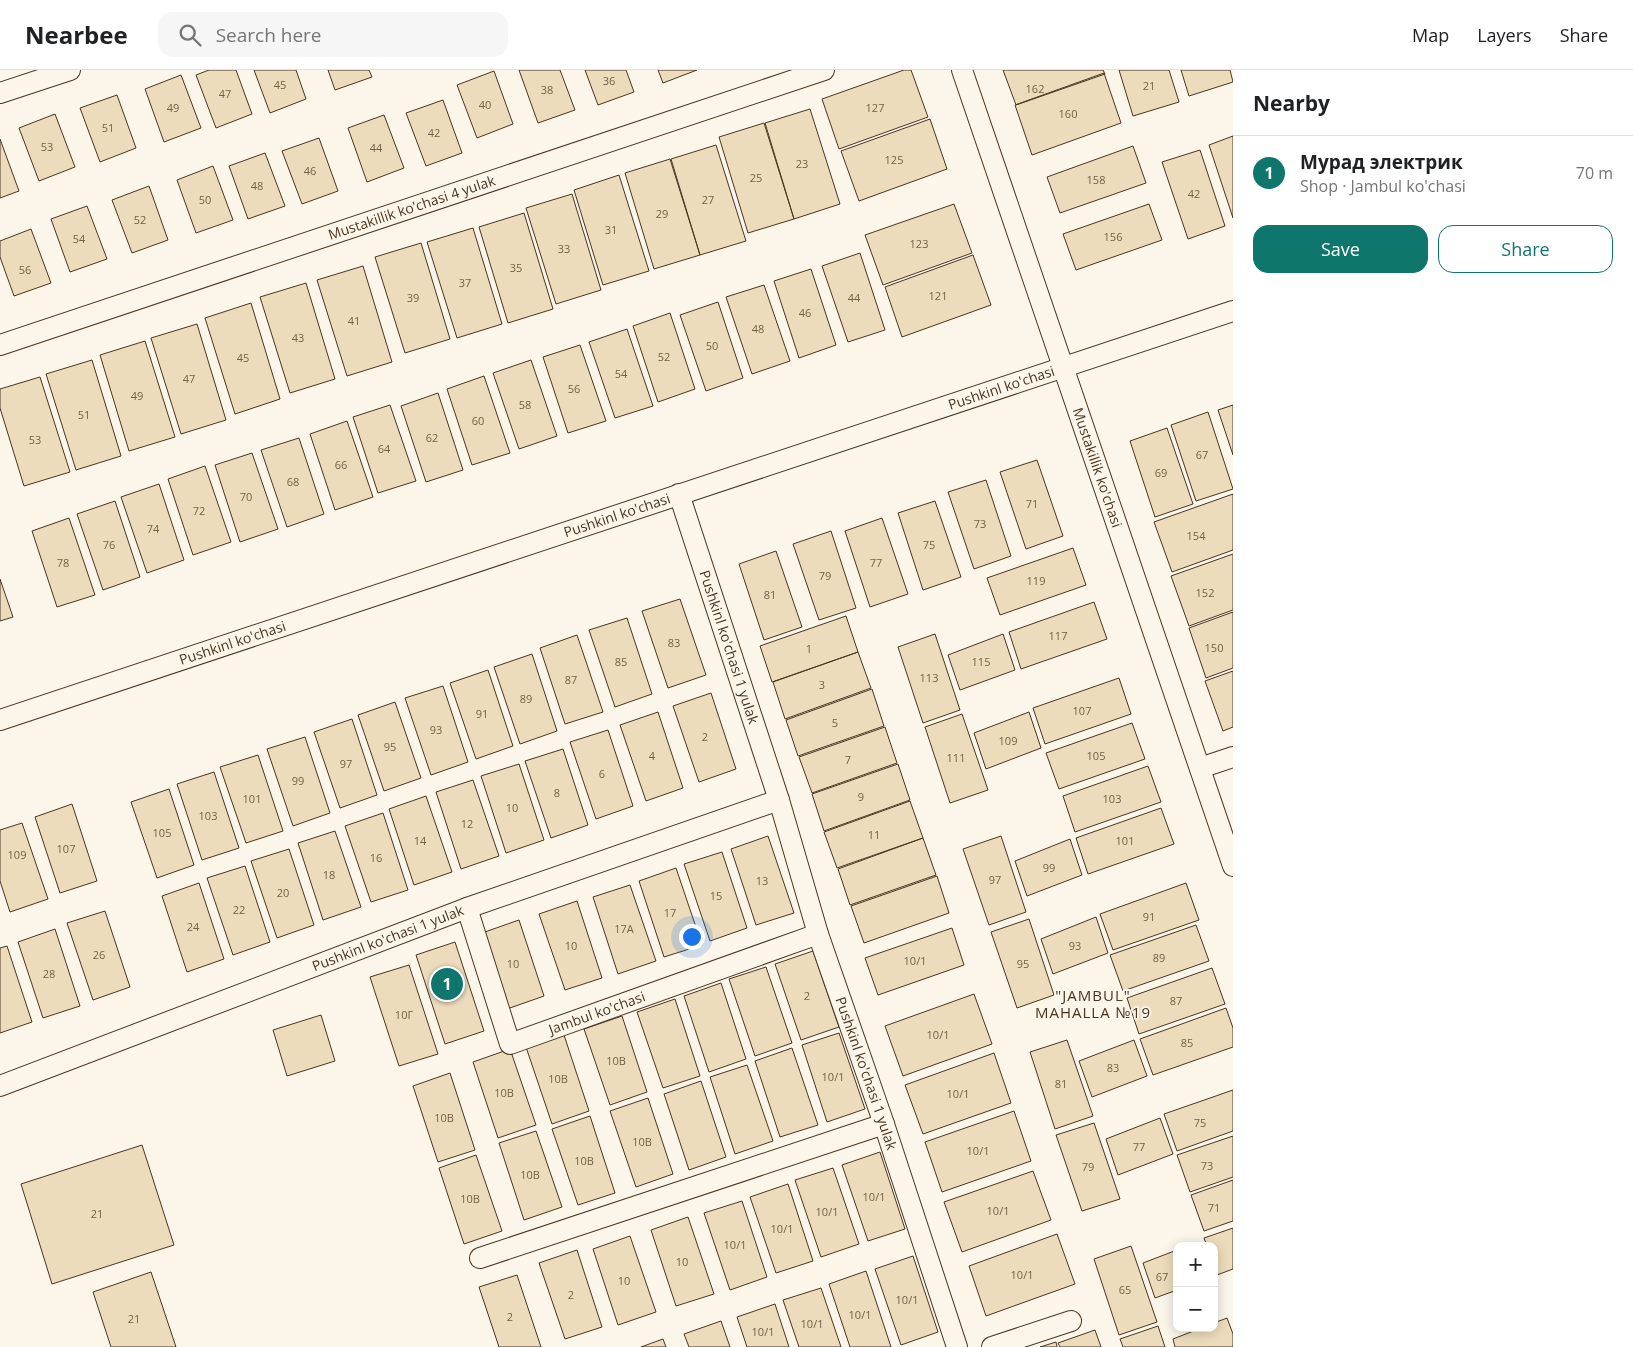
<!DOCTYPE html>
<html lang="en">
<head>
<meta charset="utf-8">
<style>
	body { margin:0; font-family:"Open Sans",sans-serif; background:#f6f6f6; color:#202124 }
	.controls { position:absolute; right:15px; bottom:15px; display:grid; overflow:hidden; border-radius:10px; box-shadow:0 2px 12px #0003 }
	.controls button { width:45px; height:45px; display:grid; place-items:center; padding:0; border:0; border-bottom:1px solid #e0e0e0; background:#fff; color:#202124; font:25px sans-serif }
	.you { position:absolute; left:691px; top:866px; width:18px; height:18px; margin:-12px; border:4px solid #fff; border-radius:50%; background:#1a73e8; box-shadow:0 0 0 8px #1a73e833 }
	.badge { display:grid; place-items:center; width:32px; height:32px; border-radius:50%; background:#0f766e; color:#fff; font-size:16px; font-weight:700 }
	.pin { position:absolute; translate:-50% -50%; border:2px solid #fff; box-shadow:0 1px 5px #0006 }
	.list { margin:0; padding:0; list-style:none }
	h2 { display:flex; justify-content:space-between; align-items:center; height:65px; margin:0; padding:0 20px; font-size:21px }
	h2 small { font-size:16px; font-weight:400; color:#757577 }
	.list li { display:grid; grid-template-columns:32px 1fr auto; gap:15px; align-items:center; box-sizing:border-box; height:75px; padding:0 20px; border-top:1px solid #e0e0e0 }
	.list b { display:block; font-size:19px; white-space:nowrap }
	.list p { margin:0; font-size:16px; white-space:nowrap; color:#757577 }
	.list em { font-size:16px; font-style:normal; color:#757577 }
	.actions { display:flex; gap:10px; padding:15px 20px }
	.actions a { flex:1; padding:11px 0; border:1px solid #0f766e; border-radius:15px; text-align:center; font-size:18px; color:#0f766e }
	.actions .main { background:#0f766e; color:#fff }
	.icon { flex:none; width:28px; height:28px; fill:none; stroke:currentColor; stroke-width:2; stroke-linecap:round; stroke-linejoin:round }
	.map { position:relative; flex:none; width:1233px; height:1277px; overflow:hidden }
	header { display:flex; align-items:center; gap:30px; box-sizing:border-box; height:70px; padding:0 25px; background:#fff; border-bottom:1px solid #e0e0e0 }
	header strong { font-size:24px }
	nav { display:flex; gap:28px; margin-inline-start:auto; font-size:18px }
	.search { width:350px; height:45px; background:#f6f6f6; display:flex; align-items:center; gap:12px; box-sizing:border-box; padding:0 18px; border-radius:15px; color:#757577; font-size:19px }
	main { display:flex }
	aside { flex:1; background:#fff }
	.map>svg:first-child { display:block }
	.building { fill:#ecdcbc; stroke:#4a3520 }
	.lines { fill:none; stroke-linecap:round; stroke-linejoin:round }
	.street-casing { stroke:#4a3520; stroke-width:22 }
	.street { stroke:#fbf6e9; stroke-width:20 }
	.labels { text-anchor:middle; stroke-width:4; stroke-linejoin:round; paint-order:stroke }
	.number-label { font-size:11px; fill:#725f47 }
	.street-label { font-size:14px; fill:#4a3520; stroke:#fbf6e9 }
	.neighbourhood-label { font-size:15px; letter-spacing:1px; fill:#4a3520; stroke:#fbf6e9 }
</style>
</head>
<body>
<header>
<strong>Nearbee</strong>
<div class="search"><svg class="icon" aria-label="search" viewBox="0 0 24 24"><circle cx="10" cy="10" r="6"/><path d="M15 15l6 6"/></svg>Search here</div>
<nav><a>Map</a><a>Layers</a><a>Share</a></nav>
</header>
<main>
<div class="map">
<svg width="1233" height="1277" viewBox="0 0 1233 1277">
	<rect width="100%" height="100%" fill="#fbf6e9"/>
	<path class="building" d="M209 0H236L252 44 216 58 196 5Z
		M254 0H296L306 29 270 43Z
		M328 0H369L372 7 335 20Z
		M519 0H560L575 40 538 53Z
		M585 0H626L634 22 598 35Z
		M658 0H697L663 13Z
		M904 0H911L928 47 839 79 822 29Z
		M1003 0H1103L1105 4 1016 35Z
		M1119 0H1169L1179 32 1133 46Z
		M1181 0H1230L1233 12 1189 26Z
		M494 1 513 54 477 68 457 15Z
		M1104 3 1121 53 1032 85 1015 35Z
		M181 5 201 58 164 72 145 19Z
		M117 25 136 78 100 92 80 38Z
		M443 30 462 83 426 96 406 43Z
		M810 39 840 134 794 149 765 53Z
		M55 44 75 97 39 111 19 58Z
		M384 45 404 98 367 112 348 58Z
		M930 49 947 99 859 131 841 81Z
		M764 53 794 149 748 163 719 67Z
		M1233 66V148L1209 75Z
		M319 68 338 121 302 134 282 81Z
		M0 69 19 121 0 128Z
		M716 75 746 171 700 185 671 89Z
		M1133 76 1146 113 1060 143 1047 107Z
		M1200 80 1225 156 1188 169 1162 92Z
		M265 83 285 136 248 149 229 96Z
		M670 89 700 185 654 199 625 103Z
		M213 96 233 150 196 163 177 110Z
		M619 105 649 201 603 215 574 120Z
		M149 116 168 170 132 183 112 130Z
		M572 124 601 220 556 234 526 138Z
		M954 134 972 183 883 215 865 165Z
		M1149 134 1162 170 1076 200 1063 164Z
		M87 136 107 189 70 202 51 149Z
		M524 143 553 239 508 253 479 157Z
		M473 158 502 254 457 268 427 172Z
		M31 159 51 213 14 226 0 187V171Z
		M421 173 450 269 405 283 375 187Z
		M860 183 885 260 848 272 822 196Z
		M973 185 991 235 902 267 885 217Z
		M363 196 392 292 347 306 317 210Z
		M811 199 836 275 799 288 774 211Z
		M306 213 335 309 290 323 260 227Z
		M764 215 790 291 752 304 726 227Z
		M718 232 743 308 706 321 680 245Z
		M251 233 280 329 235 344 205 248Z
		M670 243 695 319 658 332 633 256Z
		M197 254 226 350 181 364 151 268Z
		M627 259 653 336 615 348 589 272Z
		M145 271 175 367 129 381 100 285Z
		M580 275 606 351 568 363 543 287Z
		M92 290 121 386 76 400 46 304Z
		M531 290 557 366 519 379 493 303Z
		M484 306 510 383 472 395 447 319Z
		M40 307 70 402 24 416 0 338V319Z
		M438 323 463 400 426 412 401 336Z
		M390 335 416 411 378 423 353 347Z
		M1233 335V385L1218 340Z
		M1208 342 1233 419 1196 431 1171 355Z
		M347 351 373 427 335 440 310 364Z
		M1167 358 1193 434 1155 447 1130 371Z
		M299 368 324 444 287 457 261 380Z
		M252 383 278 459 240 472 215 395Z
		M1037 390 1063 466 1026 479 1000 402Z
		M205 396 231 472 193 485 168 409Z
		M986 410 1011 486 974 499 948 422Z
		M159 414 184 490 147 503 121 427Z
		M1233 424V480L1172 502 1154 452Z
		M115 431 140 507 103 520 77 444Z
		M935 431 961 507 923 520 898 443Z
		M69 448 95 525 57 537 32 461Z
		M882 448 908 524 870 537 845 461Z
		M831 461 856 538 819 550 793 474Z
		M1073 478 1086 515 1000 545 987 508Z
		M776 481 802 557 764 570 739 494Z
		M1233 484V540L1189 556 1171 506Z
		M0 509 13 547 0 551Z
		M680 529 706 605 668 618 642 541Z
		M1094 532 1107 569 1021 599 1009 562Z
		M1233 542V598L1206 608 1189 558Z
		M846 546 858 582 772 612 760 576Z
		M627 548 652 624 615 637 589 560Z
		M935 564 960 640 923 653 898 577Z
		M1003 564 1015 600 960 620 948 585Z
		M577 565 603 642 565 654 540 578Z
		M858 582 871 618 785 649 773 612Z
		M532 584 557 661 520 674 494 597Z
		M488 600 513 676 476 689 450 613Z
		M1233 601V657L1223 661 1205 611Z
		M1119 608 1131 644 1045 674 1033 638Z
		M443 616 468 692 431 705 405 628Z
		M872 619 884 656 798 686 786 650Z
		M711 623 736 699 699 712 673 636Z
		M395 632 421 708 384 721 358 645Z
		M658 642 683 718 646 731 620 655Z
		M1029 642 1041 678 986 699 974 663Z
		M962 644 988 720 950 733 925 657Z
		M352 649 377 725 340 738 314 662Z
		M1132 653 1145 689 1059 719 1046 683Z
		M885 657 897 693 812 723 799 687Z
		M608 660 633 736 596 749 570 672Z
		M305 667 330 743 293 756 267 679Z
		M563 679 588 755 551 768 525 691Z
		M258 685 283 761 246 773 220 697Z
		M519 694 544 770 506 783 481 706Z
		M898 694 910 730 824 761 812 724Z
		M1148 696 1161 732 1075 762 1063 726Z
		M214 702 239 778 202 790 177 714Z
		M473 710 499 786 461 799 436 722Z
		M169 719 194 795 157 808 131 732Z
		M426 726 452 802 414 815 389 739Z
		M910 731 923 768 837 798 824 762Z
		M72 734 97 811 60 823 35 747Z
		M1161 738 1174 774 1088 804 1076 768Z
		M383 743 408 820 371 832 345 756Z
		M22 753 48 829 10 842 0 811V760Z
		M335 761 361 837 323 850 298 773Z
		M768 766 794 843 756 855 731 779Z
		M1001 766 1026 842 989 855 963 779Z
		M923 768 936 805 850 835 838 799Z
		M1070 769 1082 805 1027 826 1015 791Z
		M289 779 314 855 277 868 251 791Z
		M722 782 747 858 710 871 684 794Z
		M245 796 270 872 233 885 207 808Z
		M676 798 702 875 664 887 639 811Z
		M937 806 949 843 864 873 851 836Z
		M199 813 224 889 187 902 162 826Z
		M1186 813 1199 850 1113 880 1100 844Z
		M630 815 656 891 618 904 593 827Z
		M577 831 602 908 565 920 539 844Z
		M105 841 130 917 93 930 67 853Z
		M1096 847 1108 883 1053 904 1041 869Z
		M1029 849 1054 925 1017 938 991 862Z
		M519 850 544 926 507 939 482 863Z
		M1196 855 1209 891 1123 921 1110 885Z
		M952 858 964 895 878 925 865 888Z
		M55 859 80 936 43 948 18 872Z
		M455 872 484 961 445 974 416 885Z
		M7 876 32 952 0 963V878Z
		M813 881 839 957 801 970 775 894Z
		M409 895 438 984 399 996 370 907Z
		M766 897 792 973 755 986 729 909Z
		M1212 898 1225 934 1139 964 1127 928Z
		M721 913 746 989 709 1002 684 926Z
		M974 924 992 974 903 1006 885 956Z
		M675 929 700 1006 663 1018 637 942Z
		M1226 938 1233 958V977L1153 1005 1140 969Z
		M321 945 335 991 287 1006 273 960Z
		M622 946 647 1022 610 1035 584 959Z
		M839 963 865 1039 827 1052 802 975Z
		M564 965 589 1041 552 1054 526 977Z
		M1067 970 1093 1046 1055 1059 1030 982Z
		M1134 970 1147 1006 1092 1027 1079 991Z
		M792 978 818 1055 780 1067 755 991Z
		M510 979 536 1055 498 1068 473 992Z
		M994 983 1011 1033 923 1064 905 1015Z
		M747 995 773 1071 735 1084 710 1007Z
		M450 1003 475 1080 438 1092 413 1016Z
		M701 1011 726 1087 689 1100 664 1024Z
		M1233 1020V1061L1177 1081 1164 1044Z
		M648 1028 673 1104 636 1117 610 1041Z
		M1014 1041 1031 1091 942 1122 925 1072Z
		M590 1046 615 1123 578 1135 552 1059Z
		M1160 1048 1173 1084 1118 1105 1106 1069Z
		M1094 1053 1120 1129 1082 1141 1056 1065Z
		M536 1061 562 1137 524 1150 499 1073Z
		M1233 1066V1107L1190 1122 1177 1085Z
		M142 1075 174 1175 52 1214 21 1114Z
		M880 1082 905 1159 868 1171 842 1095Z
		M476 1085 502 1161 464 1174 439 1098Z
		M833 1098 859 1174 821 1187 795 1110Z
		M1033 1101 1051 1150 962 1182 944 1132Z
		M1233 1110V1151L1204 1161 1191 1125Z
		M788 1114 813 1191 776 1203 750 1127Z
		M742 1131 767 1207 730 1220 704 1143Z
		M688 1147 714 1224 676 1236 651 1160Z
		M1233 1158V1199L1217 1205 1214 1198V1176H1207L1204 1168Z
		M1057 1164 1075 1214 986 1246 969 1196Z
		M630 1166 656 1242 618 1255 593 1179Z
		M1131 1176 1157 1252 1119 1265 1094 1189Z
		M577 1180 602 1257 565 1269 539 1193Z
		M1177 1180V1220L1155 1228 1143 1193Z
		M913 1186 938 1262 901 1275 875 1199Z
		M866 1201 891 1277H850L829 1214Z
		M151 1202 176 1277H111L93 1222Z
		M517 1205 541 1277H499L479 1217Z
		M821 1218 841 1277H799L783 1230Z
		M775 1234 789 1277H747L737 1247Z
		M1227 1248 1233 1264V1277H1175L1173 1269 1201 1258H1214V1253Z
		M721 1251 730 1277H689L684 1264Z
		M1158 1256 1165 1277H1123L1120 1269Z
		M1095 1260 1101 1277H1060L1058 1273Z
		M663 1269 666 1277H641Z
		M1056 1272 1057 1277H1040Z"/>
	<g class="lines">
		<defs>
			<g id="street">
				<path id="s1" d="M962 0 1233 796"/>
				<path d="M0 23 70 0"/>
				<path id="s2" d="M0 275 824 0"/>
				<path id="s3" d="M679 424 779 730 818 864 884 1054 957 1277"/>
				<path id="s4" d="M0 650 1233 241"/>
				<path d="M1200 698 1233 687"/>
				<path id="s5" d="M467 838 510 974 818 864"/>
				<path id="s6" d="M0 1016 467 838 779 730"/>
				<path d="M480 1188 884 1054"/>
				<path d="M992 1277 1071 1251"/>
			</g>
		</defs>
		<use href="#street" class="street-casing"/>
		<use href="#street" class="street"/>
	</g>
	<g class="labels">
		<g class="number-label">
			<text x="609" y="15">36</text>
			<text x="280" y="19">45</text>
			<text x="1149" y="20">21</text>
			<text x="1035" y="23">162</text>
			<text x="547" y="24">38</text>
			<text x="225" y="28">47</text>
			<text x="485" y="39">40</text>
			<text x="173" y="42">49</text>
			<text x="875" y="42">127</text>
			<text x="1068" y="48">160</text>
			<text x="108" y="62">51</text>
			<text x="434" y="67">42</text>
			<text x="47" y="81">53</text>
			<text x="376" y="82">44</text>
			<text x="894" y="94">125</text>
			<text x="802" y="98">23</text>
			<text x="310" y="105">46</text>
			<text x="756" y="112">25</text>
			<text x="1096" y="114">158</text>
			<text x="257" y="120">48</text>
			<text x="1194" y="128">42</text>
			<text x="205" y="134">50</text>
			<text x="708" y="134">27</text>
			<text x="662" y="148">29</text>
			<text x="140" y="154">52</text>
			<text x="611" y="164">31</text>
			<text x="1113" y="171">156</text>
			<text x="79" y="173">54</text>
			<text x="919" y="178">123</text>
			<text x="564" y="183">33</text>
			<text x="516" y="202">35</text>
			<text x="25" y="204">56</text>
			<text x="465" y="217">37</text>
			<text x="938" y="230">121</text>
			<text x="413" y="232">39</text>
			<text x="854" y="232">44</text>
			<text x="805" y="247">46</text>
			<text x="354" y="255">41</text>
			<text x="758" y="263">48</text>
			<text x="298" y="272">43</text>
			<text x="712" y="280">50</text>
			<text x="664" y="291">52</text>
			<text x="243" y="292">45</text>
			<text x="621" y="308">54</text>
			<text x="189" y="313">47</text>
			<text x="574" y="323">56</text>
			<text x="137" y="330">49</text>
			<text x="525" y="339">58</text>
			<text x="84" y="349">51</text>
			<text x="478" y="355">60</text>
			<text x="432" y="372">62</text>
			<text x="35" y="374">53</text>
			<text x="384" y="383">64</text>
			<text x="1202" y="389">67</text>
			<text x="341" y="399">66</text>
			<text x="1161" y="407">69</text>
			<text x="293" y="416">68</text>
			<text x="246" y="431">70</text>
			<text x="1032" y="438">71</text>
			<text x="199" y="445">72</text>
			<text x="980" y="458">73</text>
			<text x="153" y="463">74</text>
			<text x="1196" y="470">154</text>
			<text x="109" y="479">76</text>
			<text x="929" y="479">75</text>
			<text x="63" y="497">78</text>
			<text x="876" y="497">77</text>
			<text x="825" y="510">79</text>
			<text x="1036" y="515">119</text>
			<text x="1205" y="527">152</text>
			<text x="770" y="529">81</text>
			<text x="1058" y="570">117</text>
			<text x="674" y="577">83</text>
			<text x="1214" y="582">150</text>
			<text x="809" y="583">1</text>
			<text x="621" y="596">85</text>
			<text x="981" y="596">115</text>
			<text x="929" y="612">113</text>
			<text x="571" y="614">87</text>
			<text x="822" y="619">3</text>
			<text x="526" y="633">89</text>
			<text x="1082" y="645">107</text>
			<text x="482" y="648">91</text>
			<text x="835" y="657">5</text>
			<text x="436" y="664">93</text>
			<text x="705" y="671">2</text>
			<text x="1008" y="675">109</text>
			<text x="390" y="681">95</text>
			<text x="652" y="690">4</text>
			<text x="1096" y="690">105</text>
			<text x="956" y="692">111</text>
			<text x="848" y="694">7</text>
			<text x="346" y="698">97</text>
			<text x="602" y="708">6</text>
			<text x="298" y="715">99</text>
			<text x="557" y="727">8</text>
			<text x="861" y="731">9</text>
			<text x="252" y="733">101</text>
			<text x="1112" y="733">103</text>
			<text x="512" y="742">10</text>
			<text x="208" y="750">103</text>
			<text x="467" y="758">12</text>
			<text x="162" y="767">105</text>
			<text x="874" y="769">11</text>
			<text x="420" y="775">14</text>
			<text x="1125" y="775">101</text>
			<text x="66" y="783">107</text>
			<text x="17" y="789">109</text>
			<text x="376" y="792">16</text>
			<text x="1049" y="802">99</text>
			<text x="329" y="809">18</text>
			<text x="995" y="814">97</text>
			<text x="762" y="815">13</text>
			<text x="283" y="827">20</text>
			<text x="716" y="830">15</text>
			<text x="239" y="844">22</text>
			<text x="670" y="847">17</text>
			<text x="1149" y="851">91</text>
			<text x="193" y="861">24</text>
			<text x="624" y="863">17А</text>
			<text x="571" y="880">10</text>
			<text x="1075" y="880">93</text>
			<text x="99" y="889">26</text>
			<text x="1159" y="892">89</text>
			<text x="915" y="895">10/1</text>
			<text x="513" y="898">10</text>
			<text x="1023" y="898">95</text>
			<text x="49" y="908">28</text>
			<text x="807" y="930">2</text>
			<text x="1176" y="935">87</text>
			<text x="404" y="949">10Г</text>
			<text x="938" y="969">10/1</text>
			<text x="1187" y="977">85</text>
			<text x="616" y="995">10В</text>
			<text x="1113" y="1002">83</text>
			<text x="833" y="1011">10/1</text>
			<text x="558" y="1013">10В</text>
			<text x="1061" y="1018">81</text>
			<text x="504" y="1027">10В</text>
			<text x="958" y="1028">10/1</text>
			<text x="444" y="1052">10В</text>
			<text x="1200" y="1057">75</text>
			<text x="642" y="1076">10В</text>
			<text x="1139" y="1081">77</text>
			<text x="978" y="1085">10/1</text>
			<text x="584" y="1095">10В</text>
			<text x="1207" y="1100">73</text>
			<text x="1088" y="1101">79</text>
			<text x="530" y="1109">10В</text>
			<text x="874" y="1131">10/1</text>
			<text x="470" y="1133">10В</text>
			<text x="1214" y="1142">71</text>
			<text x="998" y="1145">10/1</text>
			<text x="827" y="1146">10/1</text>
			<text x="97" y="1148">21</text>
			<text x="782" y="1163">10/1</text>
			<text x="735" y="1179">10/1</text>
			<text x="682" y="1196">10</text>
			<text x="1022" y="1209">10/1</text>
			<text x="1162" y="1211">67</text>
			<text x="624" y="1215">10</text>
			<text x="1125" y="1224">65</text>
			<text x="571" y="1229">2</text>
			<text x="907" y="1234">10/1</text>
			<text x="860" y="1249">10/1</text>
			<text x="510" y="1251">2</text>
			<text x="134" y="1253">21</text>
			<text x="812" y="1258">10/1</text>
			<text x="763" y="1266">10/1</text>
		</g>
		<g class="street-label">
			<text dy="5" stroke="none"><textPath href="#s2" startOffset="434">Mustakillik ko'chasi 4 yulak</textPath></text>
			<text dy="5" stroke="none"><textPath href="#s4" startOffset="1055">Pushkinl ko'chasi</textPath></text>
			<text dy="5" stroke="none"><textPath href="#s1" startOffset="420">Mustakillik ko'chasi</textPath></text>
			<text dy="5" stroke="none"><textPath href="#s4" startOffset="650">Pushkinl ko'chasi</textPath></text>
			<text dy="5" stroke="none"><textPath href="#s4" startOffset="245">Pushkinl ko'chasi</textPath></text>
			<text dy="5" stroke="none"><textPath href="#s3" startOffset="161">Pushkinl ko'chasi 1 yulak</textPath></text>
			<text dy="5" stroke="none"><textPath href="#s6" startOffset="415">Pushkinl ko'chasi 1 yulak</textPath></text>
			<text dy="5" stroke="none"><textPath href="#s5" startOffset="235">Jambul ko'chasi</textPath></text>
			<text dy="5" stroke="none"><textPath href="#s3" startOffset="609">Pushkinl ko'chasi 1 yulak</textPath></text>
		</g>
		<g class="neighbourhood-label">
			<text x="1093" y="931">"JAMBUL"<tspan x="1093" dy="17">MAHALLA №19</tspan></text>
		</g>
	</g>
</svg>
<div class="controls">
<button>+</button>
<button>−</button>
</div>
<div class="you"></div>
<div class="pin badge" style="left:447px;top:914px">1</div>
</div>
<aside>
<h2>Nearby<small></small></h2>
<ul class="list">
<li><span class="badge">1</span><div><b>Мурад электрик</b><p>Shop · Jambul ko'chasi</p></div><em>70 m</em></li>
</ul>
<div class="actions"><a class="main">Save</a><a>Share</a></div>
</aside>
</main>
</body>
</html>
